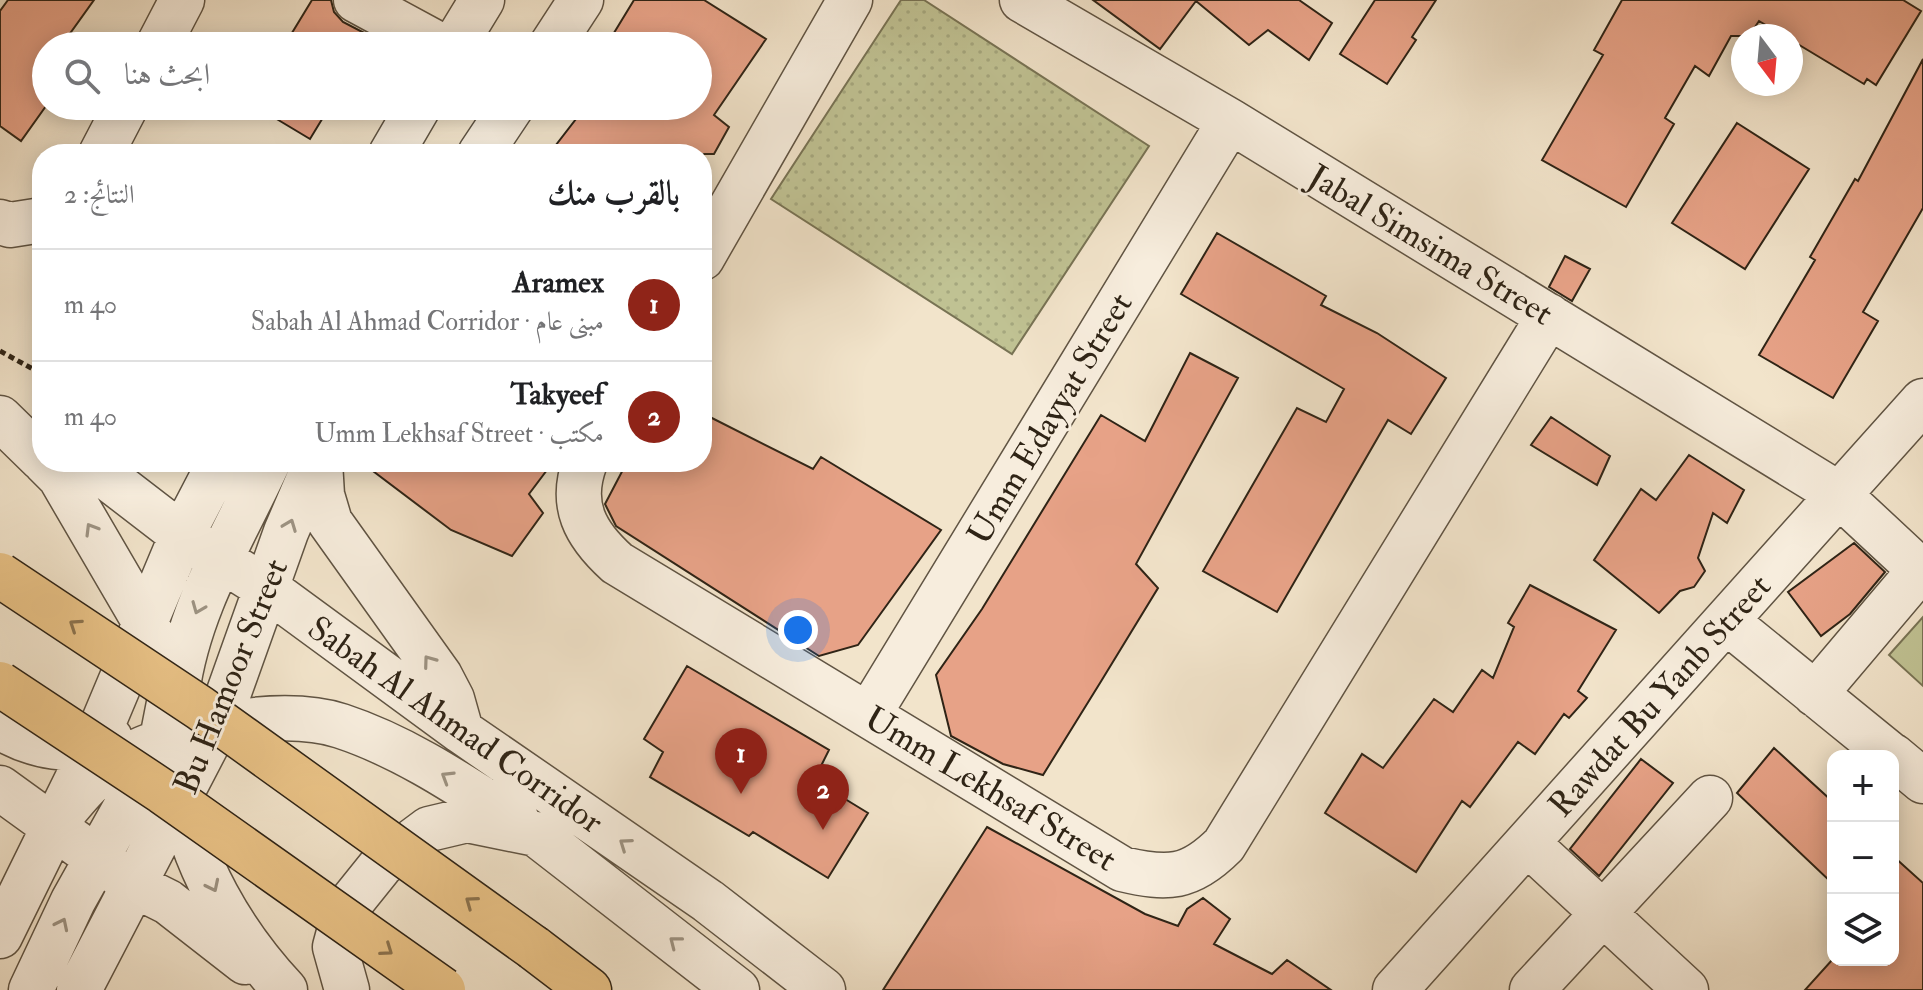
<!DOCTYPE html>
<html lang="ar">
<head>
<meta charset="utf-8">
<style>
	body { margin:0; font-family:"IM FELL Double Pica",Amiri,serif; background:#f2f2f2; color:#202124; direction:rtl }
	.controls { position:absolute; right:24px; bottom:24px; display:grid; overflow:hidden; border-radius:16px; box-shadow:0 4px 20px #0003 }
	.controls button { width:72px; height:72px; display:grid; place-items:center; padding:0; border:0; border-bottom:2px solid #e0e0e0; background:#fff; color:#202124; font:40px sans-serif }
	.compass { position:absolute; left:1731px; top:24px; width:72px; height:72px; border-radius:50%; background:#fff; box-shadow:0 4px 20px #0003; rotate:164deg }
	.you { position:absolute; left:798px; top:630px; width:28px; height:28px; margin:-20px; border:6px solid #fff; border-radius:50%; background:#1a73e8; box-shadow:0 0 0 12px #1a73e833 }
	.badge { display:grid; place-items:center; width:52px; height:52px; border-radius:50%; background:#8f2418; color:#fff; font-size:26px; font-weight:700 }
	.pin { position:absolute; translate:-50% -66px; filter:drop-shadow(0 2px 4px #0008) }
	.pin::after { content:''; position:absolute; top:42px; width:28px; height:24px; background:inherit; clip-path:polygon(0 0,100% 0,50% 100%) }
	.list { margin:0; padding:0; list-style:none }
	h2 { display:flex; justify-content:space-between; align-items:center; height:104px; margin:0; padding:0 32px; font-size:34px }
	h2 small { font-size:26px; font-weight:400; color:#757577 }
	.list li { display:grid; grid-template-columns:52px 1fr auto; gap:24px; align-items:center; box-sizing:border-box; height:112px; padding:0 32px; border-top:2px solid #e0e0e0 }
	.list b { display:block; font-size:30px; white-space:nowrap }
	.list p { margin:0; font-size:26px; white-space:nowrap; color:#757577 }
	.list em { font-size:26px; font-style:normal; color:#757577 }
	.icon { flex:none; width:44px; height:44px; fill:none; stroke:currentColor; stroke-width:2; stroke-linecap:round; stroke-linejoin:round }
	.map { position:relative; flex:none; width:1923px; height:990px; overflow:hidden; direction:ltr }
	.search { position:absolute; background:#fff; box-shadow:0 4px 20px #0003; left:32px; top:32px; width:680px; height:88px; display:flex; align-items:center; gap:20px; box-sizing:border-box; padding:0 28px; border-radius:44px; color:#757577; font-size:30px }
	.panel { position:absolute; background:#fff; box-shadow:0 4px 20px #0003; left:32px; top:144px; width:680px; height:328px; border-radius:32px; direction:rtl }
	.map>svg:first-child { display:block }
	.grass { fill:url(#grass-dots); stroke:#787354; stroke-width:2 }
	.garden { fill:#c0c293; stroke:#787354; stroke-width:2 }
	.building { fill:#e7a287; stroke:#2f2416; stroke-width:2 }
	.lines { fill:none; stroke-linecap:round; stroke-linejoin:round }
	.minor-casing { stroke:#605443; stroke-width:47 }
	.highway-casing { stroke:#2f2416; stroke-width:47 }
	.path { stroke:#2f2416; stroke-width:5; stroke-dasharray:6 4; stroke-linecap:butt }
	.minor { stroke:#f7eddd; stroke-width:44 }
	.highway { stroke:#e9c286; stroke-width:44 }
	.highway-bridge-casing { stroke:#2f2416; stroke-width:47; stroke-linecap:butt }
	.highway-bridge { stroke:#e9c286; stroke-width:44 }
	.oneway { stroke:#9d9383 }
	.oneway2 { stroke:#8c734e }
	.labels { text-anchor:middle; stroke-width:6; stroke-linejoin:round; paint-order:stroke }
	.street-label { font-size:34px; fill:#2f2416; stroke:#f7eddd }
</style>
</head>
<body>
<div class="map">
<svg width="1923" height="990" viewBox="0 0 1923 990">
	<defs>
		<pattern id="grass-dots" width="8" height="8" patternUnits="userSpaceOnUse" patternTransform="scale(2)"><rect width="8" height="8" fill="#c0c293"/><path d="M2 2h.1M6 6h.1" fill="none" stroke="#a5a77e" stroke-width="1.8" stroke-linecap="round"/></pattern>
	</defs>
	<rect width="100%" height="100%" fill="#f2e4cb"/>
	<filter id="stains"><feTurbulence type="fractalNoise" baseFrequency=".0025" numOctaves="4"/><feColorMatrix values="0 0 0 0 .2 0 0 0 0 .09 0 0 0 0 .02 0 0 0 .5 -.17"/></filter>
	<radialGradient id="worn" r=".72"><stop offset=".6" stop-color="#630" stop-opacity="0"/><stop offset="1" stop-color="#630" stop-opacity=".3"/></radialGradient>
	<path class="grass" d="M901 0H924L1149 146 1012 354 771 199Z"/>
	<path class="garden" d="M1923 617V686L1889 655Z"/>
	<path class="building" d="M8 0H94L61 46H46V106L21 141 0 126V11Z
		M312 0H331L334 12 343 22 372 37 367 46H284Z
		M634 0H704L766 39 714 115 729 127 714 154H549L583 110 597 116 602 106H698V46H606Z
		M1093 0H1299L1332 23 1309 60 1268 30 1249 45 1196 1 1160 49Z
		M1375 0H1436L1412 37 1416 40 1387 84 1340 54Z
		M1622 0H1903L1921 11 1876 85 1867 79 1864 84 1791 40V36H1784L1759 21 1749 36H1731L1709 76 1695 66 1665 118 1674 124 1626 207 1542 160 1603 55 1594 50Z
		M1923 59V208L1863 312 1878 321 1833 398 1759 355 1815 260 1810 257 1855 179 1858 181Z
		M255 106H330L310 139Z
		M1737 123 1809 169 1745 269 1672 223Z
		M1217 233 1326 296 1321 305 1377 333 1446 378 1411 434 1388 420 1277 612 1203 571 1297 408 1326 422 1344 389 1181 294Z
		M1565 256 1590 269 1572 301 1549 287Z
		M1190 353 1238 378 1136 564 1158 588 1100 683 1043 775 1003 764 951 736 936 675 982 609 1101 415 1145 441Z
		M702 413 813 469 821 457 941 530 858 645 819 656 616 526 605 504 627 462H702Z
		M1551 417 1610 456 1597 485 1531 445Z
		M1689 455 1744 490 1727 523 1713 513 1698 558 1705 571 1694 587 1680 591 1659 613 1594 560 1641 489 1656 500Z
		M361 462H553L529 494 543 513 512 556 451 530Z
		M1854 543 1885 572 1850 614 1821 636 1788 592Z
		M1530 585 1616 630 1578 691 1587 698 1569 718 1564 714 1535 754 1518 742 1470 807 1462 801 1416 872 1325 813 1362 754 1383 768 1434 699 1453 712 1482 670 1493 678 1514 627 1508 623Z
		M687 666 829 750 814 780 868 813 828 878 753 832 749 836 650 777 663 752 644 739Z
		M1774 748 1833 802V884L1737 793Z
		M1641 759 1673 783 1599 876 1570 849Z
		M987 827 1145 914 1178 926 1187 909 1203 898 1230 919 1214 944 1272 974 1287 960 1331 990H883Z
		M1893 856 1923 883V990H1805L1832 960H1893Z"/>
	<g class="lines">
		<defs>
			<path id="minor" d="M356 0 441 46
				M1022 0 1230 121 1837 493 1923 573
				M158 46 182 0
				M454 46 482 0
				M551 46 581 0
				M101 154 126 106
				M391 154 419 106
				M480 154 512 106
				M0 222 10 225 42 220
				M702 258 850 0
				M0 418 42 459
				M87 462 182 535 266 588 461 731 708 901 823 990
				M320 462 322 495 330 522 440 676 452 699 461 731
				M585 462C569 505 585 534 617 563L1122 869C1168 880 1190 879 1224 845L1549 316
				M1726 621 1892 756
				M177 693C188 608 233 538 268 462
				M1815 694 1920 570
				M869 714 1230 121
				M0 727C31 746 77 757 110 738
				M1893 756 1923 781
				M179 785C190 862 233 934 285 990
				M0 788 134 885 168 902 245 962
				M53 825C70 805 86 783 107 768 164 730 276 705 341 726 405 747 462 786 518 822
				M1527 843 1686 990
				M0 936 93 747 182 535 220 462
				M31 990 73 901 161 744 170 698 165 657 60 477 45 462
				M79 990 218 723 286 532 316 462
				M347 990 335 947 345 910 382 864 429 829 467 820 536 834 737 990
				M1395 990 1923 401
				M1532 990 1710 798"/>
			<path id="highway" d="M534 948 589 990"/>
		</defs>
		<use href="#minor" class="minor-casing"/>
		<use href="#highway" class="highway-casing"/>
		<path class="path" d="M0 351 42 374"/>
		<use href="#minor" class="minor"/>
		<use href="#highway" class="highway"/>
		<defs>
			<path id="highway-bridge" d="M0 575 200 708 534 948
				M0 684 163 792 443 990"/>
		</defs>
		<use href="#highway-bridge" class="highway-bridge-casing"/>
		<use href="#highway-bridge" class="highway-bridge"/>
	</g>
	<defs><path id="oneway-chevron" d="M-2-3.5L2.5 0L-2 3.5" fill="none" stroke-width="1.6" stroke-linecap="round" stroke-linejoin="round" transform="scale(2)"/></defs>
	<g class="oneway">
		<use href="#oneway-chevron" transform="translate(290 525) rotate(-69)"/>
		<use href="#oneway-chevron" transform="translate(91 529) rotate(-121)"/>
		<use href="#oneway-chevron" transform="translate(198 608) rotate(112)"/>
		<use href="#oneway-chevron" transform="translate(429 661) rotate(-126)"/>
		<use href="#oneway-chevron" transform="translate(447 777) rotate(-148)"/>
		<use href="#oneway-chevron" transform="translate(625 844) rotate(-145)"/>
		<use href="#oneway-chevron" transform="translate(213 886) rotate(64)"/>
		<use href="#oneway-chevron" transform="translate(62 924) rotate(-64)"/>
		<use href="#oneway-chevron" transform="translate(675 942) rotate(-142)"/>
	</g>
	<g class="oneway2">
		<use href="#oneway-chevron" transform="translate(75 625) rotate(-146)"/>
		<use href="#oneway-chevron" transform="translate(471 902) rotate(-144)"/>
		<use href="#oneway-chevron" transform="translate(387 950) rotate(35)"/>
	</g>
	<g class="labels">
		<g class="street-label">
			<text transform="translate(1431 244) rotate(31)" y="12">Jabal Simsima Street</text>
			<text transform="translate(1049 418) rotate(-59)" y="12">Umm Edayyat Street</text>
			<text transform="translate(230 676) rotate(-68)" y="12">Bu Hamoor Street</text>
			<text transform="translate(1659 695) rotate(-48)" y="12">Rawdat Bu Yanb Street</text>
			<text transform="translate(456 724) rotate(35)" y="12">Sabah Al Ahmad Corridor</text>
			<text transform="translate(991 788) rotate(31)" y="12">Umm Lekhsaf Street</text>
		</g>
	</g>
	<rect width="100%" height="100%" filter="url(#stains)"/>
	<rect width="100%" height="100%" fill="url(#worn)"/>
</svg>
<div class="controls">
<button>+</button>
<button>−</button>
<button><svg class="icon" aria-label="layers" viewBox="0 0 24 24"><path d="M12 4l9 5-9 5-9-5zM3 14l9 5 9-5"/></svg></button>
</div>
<svg class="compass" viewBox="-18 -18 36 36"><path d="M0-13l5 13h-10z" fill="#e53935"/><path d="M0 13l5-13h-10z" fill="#757577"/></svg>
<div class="you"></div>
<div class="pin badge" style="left:741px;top:794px">1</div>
<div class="pin badge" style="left:823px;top:830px">2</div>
<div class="search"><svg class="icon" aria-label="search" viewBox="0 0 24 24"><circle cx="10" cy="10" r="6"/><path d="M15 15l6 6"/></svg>ابحث هنا</div>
<section class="panel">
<h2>بالقرب منك<small>النتائج: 2</small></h2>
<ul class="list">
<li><span class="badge">1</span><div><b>Aramex</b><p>مبنى عام · Sabah Al Ahmad Corridor</p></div><em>40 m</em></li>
<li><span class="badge">2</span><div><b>Takyeef</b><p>مكتب · Umm Lekhsaf Street</p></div><em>40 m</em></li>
</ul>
</section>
</div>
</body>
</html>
